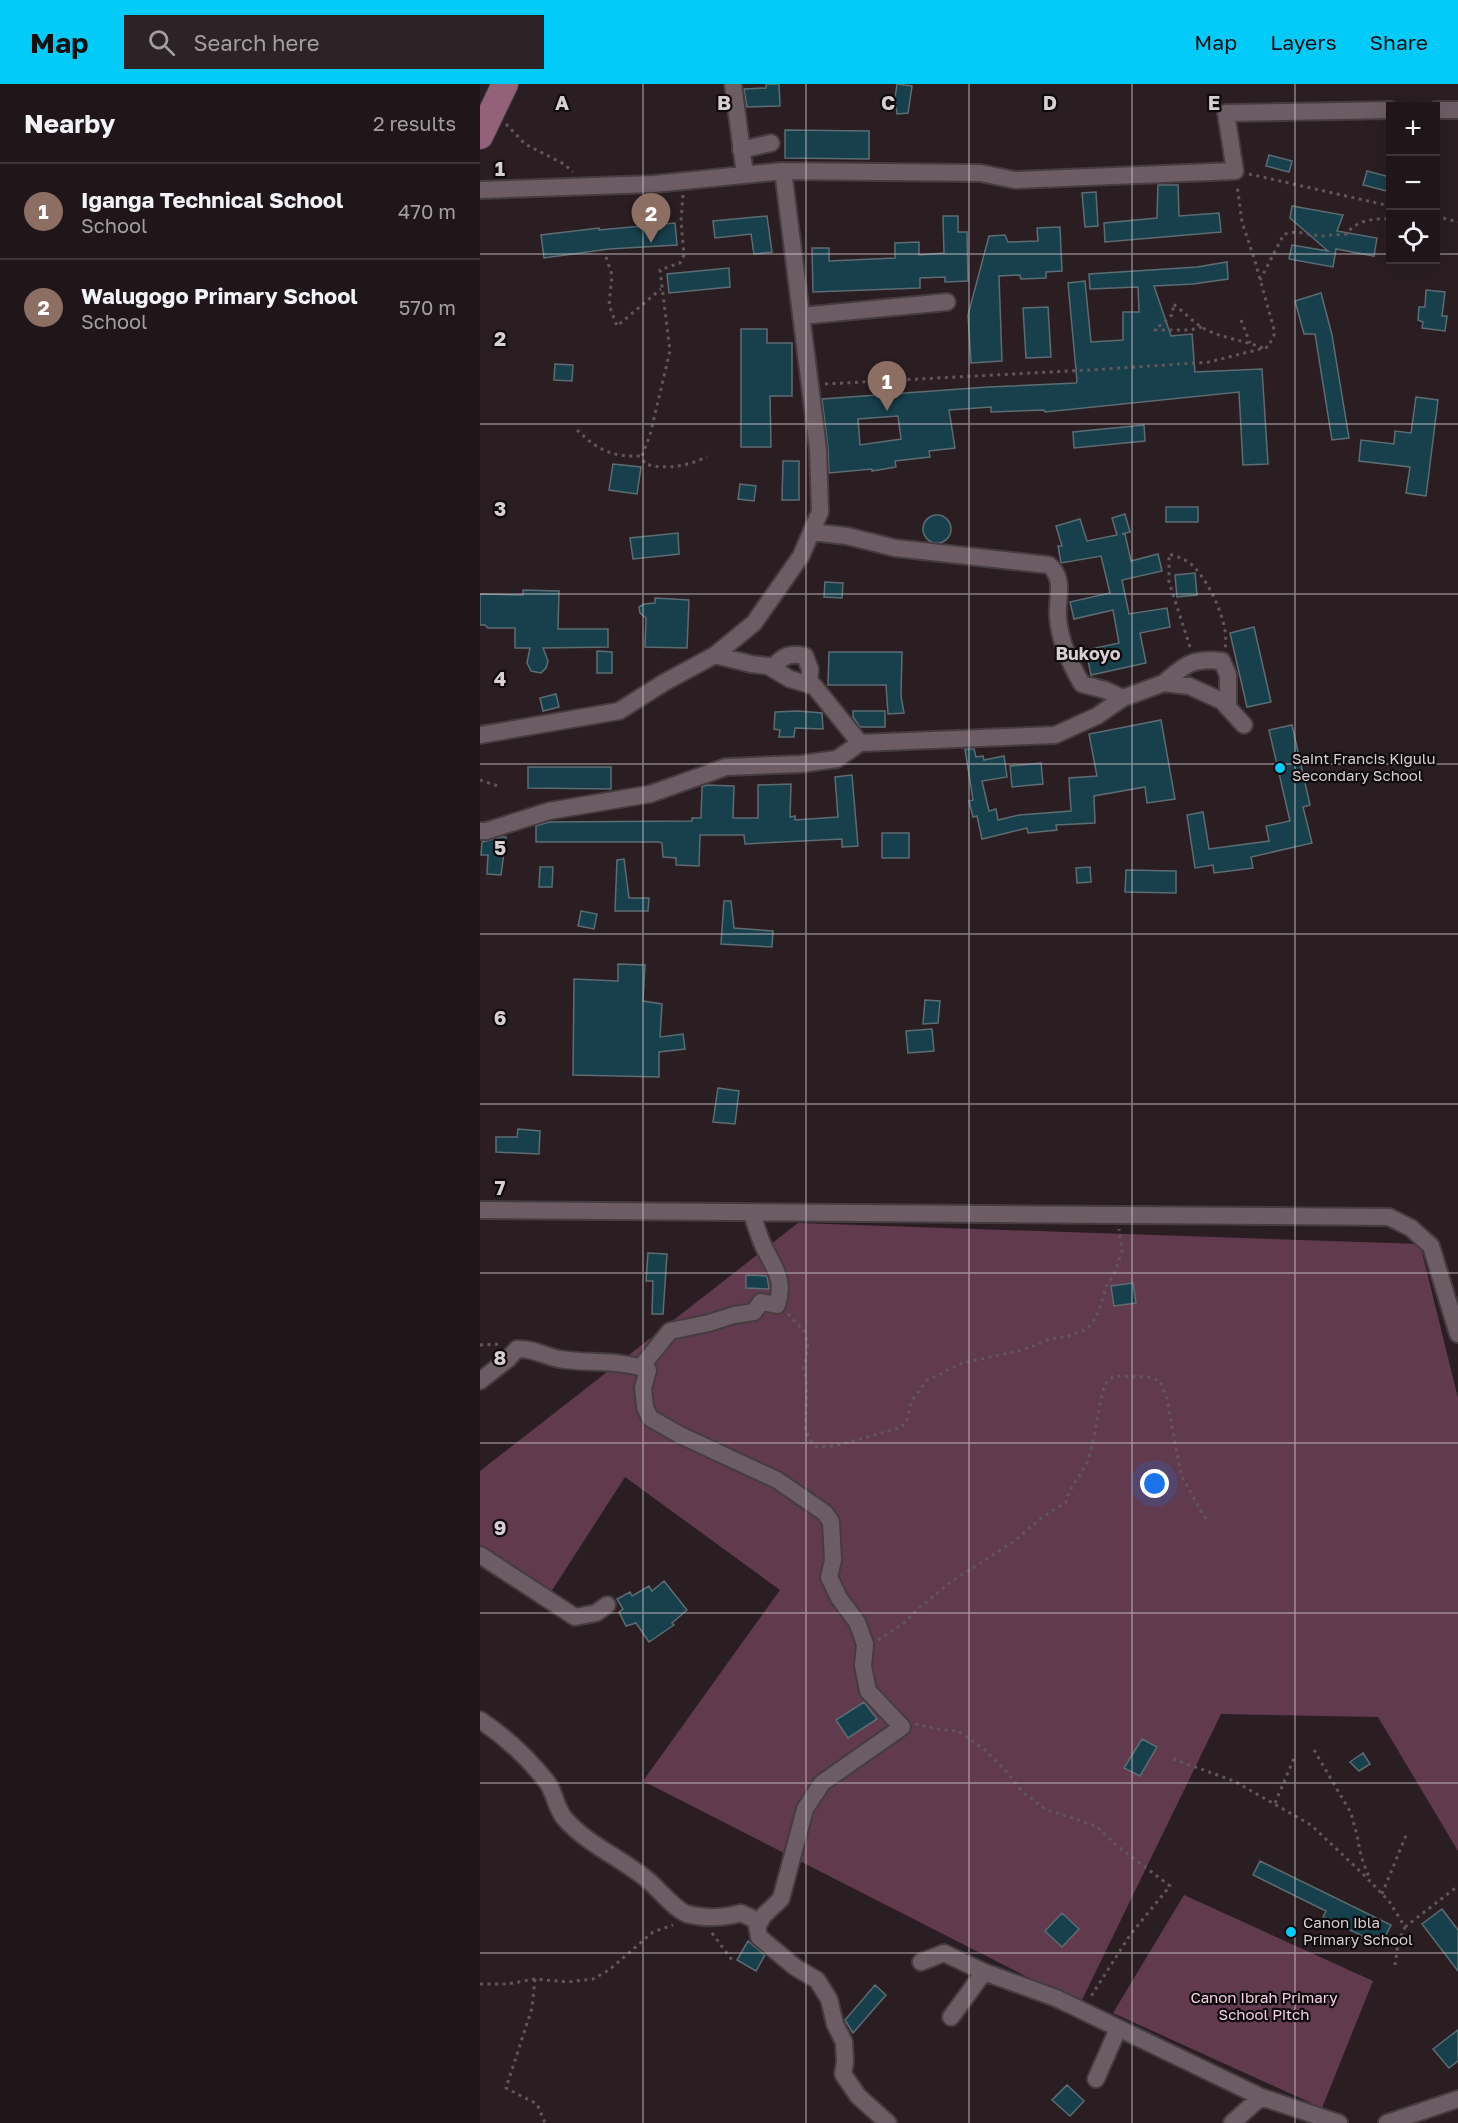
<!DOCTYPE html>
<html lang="en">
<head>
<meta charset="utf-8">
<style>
	body { margin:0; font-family:"Golos Text",sans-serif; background:#2d2327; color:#f1f3f6 }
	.controls { position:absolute; right:18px; top:18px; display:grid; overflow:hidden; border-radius:0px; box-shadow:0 6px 24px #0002 }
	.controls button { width:54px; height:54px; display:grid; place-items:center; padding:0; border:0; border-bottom:2px solid #3d3539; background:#20161a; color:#f1f3f6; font:30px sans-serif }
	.you { position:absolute; left:675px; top:1400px; width:21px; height:21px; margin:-15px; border:4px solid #fff; border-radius:50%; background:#1a73e8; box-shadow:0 0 0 9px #1a73e833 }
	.badge { display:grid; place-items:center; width:39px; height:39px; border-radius:50%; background:#03cbf9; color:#fff; font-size:20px; font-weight:700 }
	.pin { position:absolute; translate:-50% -50px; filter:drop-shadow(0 2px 3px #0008) }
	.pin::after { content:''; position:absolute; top:32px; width:21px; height:18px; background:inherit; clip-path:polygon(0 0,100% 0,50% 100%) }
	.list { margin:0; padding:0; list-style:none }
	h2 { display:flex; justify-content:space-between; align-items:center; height:78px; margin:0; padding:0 24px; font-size:26px }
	h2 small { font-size:20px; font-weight:400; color:#a29fa2 }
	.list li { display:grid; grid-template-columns:39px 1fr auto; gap:18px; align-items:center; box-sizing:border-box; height:96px; padding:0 24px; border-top:2px solid #3d3539 }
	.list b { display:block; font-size:22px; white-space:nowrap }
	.list p { margin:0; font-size:20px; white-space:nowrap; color:#a29fa2 }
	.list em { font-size:20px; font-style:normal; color:#a29fa2 }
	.icon { flex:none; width:33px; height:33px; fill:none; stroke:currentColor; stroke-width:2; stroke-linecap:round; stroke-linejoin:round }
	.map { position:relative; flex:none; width:978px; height:2039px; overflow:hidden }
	header { display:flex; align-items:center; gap:36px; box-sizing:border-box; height:84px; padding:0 30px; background:#03cbf9; color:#111 }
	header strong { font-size:28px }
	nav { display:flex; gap:33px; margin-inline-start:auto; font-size:21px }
	.search { width:420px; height:54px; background:#2d2327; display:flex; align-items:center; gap:15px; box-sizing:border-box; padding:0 21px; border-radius:0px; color:#a29fa2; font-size:22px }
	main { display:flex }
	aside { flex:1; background:#20161a }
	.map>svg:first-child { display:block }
	.green { fill:#623a4d }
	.building { fill:#173f4c; stroke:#5d6c72; stroke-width:1.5; fill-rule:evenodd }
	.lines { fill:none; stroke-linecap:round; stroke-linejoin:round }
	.street-casing { stroke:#453c40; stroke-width:20 }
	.primary-casing { stroke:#453c40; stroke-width:28 }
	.path { stroke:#61565b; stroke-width:3; stroke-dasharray:3 4.5; stroke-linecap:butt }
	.street { stroke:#6b5d63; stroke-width:16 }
	.primary { stroke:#93627a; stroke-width:26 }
	.grid { fill:none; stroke:#d7cfd3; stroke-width:1.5; stroke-opacity:0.55 }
	.poi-dot { fill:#03cbf9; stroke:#0f0a0c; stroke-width:2 }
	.labels { text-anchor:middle; stroke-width:4.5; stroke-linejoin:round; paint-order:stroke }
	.poi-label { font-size:15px; fill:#d7cfd3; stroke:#0f0a0c; text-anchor:start }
	.park-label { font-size:15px; fill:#f4d0e0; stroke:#0f0a0c }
	.quarter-label { font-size:18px; font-weight:bold; fill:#d7cfd3; stroke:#0f0a0c }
	.grid-label { font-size:20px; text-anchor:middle; font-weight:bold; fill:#d7cfd3; stroke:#0f0a0c; stroke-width:4.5; stroke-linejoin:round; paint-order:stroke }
</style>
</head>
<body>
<header>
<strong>Map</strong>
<div class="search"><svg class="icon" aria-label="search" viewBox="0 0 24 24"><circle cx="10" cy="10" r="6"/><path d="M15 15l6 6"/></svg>Search here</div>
<nav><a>Map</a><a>Layers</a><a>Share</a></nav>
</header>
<main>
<aside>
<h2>Nearby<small>2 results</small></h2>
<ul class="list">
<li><span class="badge" style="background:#8d6e63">1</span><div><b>Iganga Technical School</b><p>School</p></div><em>470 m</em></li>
<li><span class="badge" style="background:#8d6e63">2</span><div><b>Walugogo Primary School</b><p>School</p></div><em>570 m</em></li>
</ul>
</aside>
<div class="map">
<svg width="978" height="2039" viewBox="0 0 978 2039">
	<rect width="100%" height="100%" fill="#2a1e23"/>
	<path class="green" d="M318 1139 940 1160 978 1314V1767L898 1633 741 1630 600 1920 163 1697 300 1506 145 1393 71 1508 0 1466V1387Z
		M704 1811 893 1897 842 2024 633 1929Z"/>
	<path class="building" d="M286 0H299L300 22 267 23 264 5 286 4Z
		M417 0 432 2 428 29 417 30 415 14Z
		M305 46 389 47V75L305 74Z
		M789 71 812 77 809 88 786 82Z
		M887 87 910 93 907 107 883 101Z
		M678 101H698L699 132 739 129 741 148 625 158 624 139 677 134Z
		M616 108 618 142 605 143 602 109Z
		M812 122 863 131 857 147 897 154 894 172 856 165 853 183 809 175 812 161 848 167 810 134Z
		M287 132 292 168 274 170 271 150 235 154 233 137Z
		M463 132H478V148H487L488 197 465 198V193L440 194V204L333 208 332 164H349V177L415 174V159L439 158V171L464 169Z
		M195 139 197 161 129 165 64 174 61 151 119 144V146Z
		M580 143 582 187 566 188V194L541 195 540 191 519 192 522 277 491 279 488 231 509 152 525 151 528 158 558 157 557 144Z
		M747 178 748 195 713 200 674 202 691 252 712 250 715 288 782 285 788 380 763 381 759 308 565 328 564 326 511 328V323L469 326 475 364 449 367 450 373 415 377 416 383 392 387V385L349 389 348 364 342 315 508 303 596 299 597 297 588 199 605 197 611 258 643 256V228H659L658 203 610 205 609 190 717 183ZM418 332 421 355 380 361 378 335Z
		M249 184 250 203 189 209 187 190Z
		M946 206 965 208 962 232H967L965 247 942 244 943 238 938 236 939 223H945Z
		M841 209 852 251 869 354 852 356 835 250H824L815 217Z
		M568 223 571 273 546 274 543 224Z
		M261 245H287V259H312V312H290L291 363H261Z
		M75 280 93 281 92 297 74 296Z
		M936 313 958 316 946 412 926 409 930 383 879 377 881 356 914 360 915 347 931 349Z
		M664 341 665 357 594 364 593 348Z
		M303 377H319V416H302Z
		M133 380 161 383 157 410 129 406Z
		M260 400 276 402 274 417 258 415Z
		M686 423H718V438H686Z
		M645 430 650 448 642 450H645L651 477 678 470 682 487 642 496 649 530 687 524 690 543 660 549 666 579 611 591 606 566 639 559 633 526 594 535 590 518 630 509 621 472 581 479 578 462H582L576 442 600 435 607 457 637 451 632 434Z
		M443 445a14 14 0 1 1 28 0a14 14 0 1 1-28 0Z
		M198 449 199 470 153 475 150 454Z
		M715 489 717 511 697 513 695 491Z
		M345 498 363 499 362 514 344 513Z
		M43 506 79 507 78 545H128V563L63 564 68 577 66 584 61 589 51 587 47 579 50 564H35V544H8L5 541H0V510L43 511Z
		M175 514 209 516 207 564 165 563 166 534 160 529 159 523 164 520 175 519Z
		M774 543 791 618 767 623 750 549Z
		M117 567 132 568V589H117Z
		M349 568H422L421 612 424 629 408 630 406 601H348Z
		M76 610 79 623 63 627 60 614Z
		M318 627 342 629 343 645 315 644 314 653H299L300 646 294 645 295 628Z
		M373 627H405V643H380L373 633Z
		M681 636 695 715 667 719 665 703 614 712 615 739 576 741 577 746 548 749 547 744 502 755 497 732 493 733 489 717 493 716 485 665H494L496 673 503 672 504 676 524 672 527 693 502 697 509 727 516 725 518 736 539 731 591 727 589 694 617 692 609 650Z
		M812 641 830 721 823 723 832 759 771 773 773 784 734 789 733 781 715 784 707 731 723 728 729 765 789 757 786 742 810 737 789 646Z
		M561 679 563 700 532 703 530 682Z
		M48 683H131V705L48 704Z
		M372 691 378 762 362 763V755L265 760 264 751H220L219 782 196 781V774L183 773 182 759 179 758H56V742L69 738 212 737V734H221L222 703 226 701 254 702 253 734H278V701L311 700 310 733 315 732V736L358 733 355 693Z
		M402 749H429V774H402Z
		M22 753H26L21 791 7 790 8 771H1L2 758Z
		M144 775 149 814H169L168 827H135L137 776Z
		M60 783H73L72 803H59Z
		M610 783 611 798 597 799 596 784Z
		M646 786 696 787V809L645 808Z
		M244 817H251L254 844 293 847 292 863 241 860Z
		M101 827 117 830 114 845 98 842Z
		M138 880 165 881 163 917 182 920 180 953 203 950 205 965 179 968V993L93 991 94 895 138 897Z
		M445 916 460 917 458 939 443 940Z
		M452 945 454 967 428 969 426 947Z
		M238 1004 259 1007 255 1040 233 1038Z
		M38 1045 60 1047 59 1070 16 1068V1053H37Z
		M168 1169 187 1170 183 1230H172L173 1197H166Z
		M266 1191 287 1192 289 1205 266 1204Z
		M653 1199 656 1219 634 1222 631 1202Z
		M184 1497 207 1526 192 1539 194 1541 169 1558 156 1539 146 1542 139 1528 143 1525 137 1515 150 1508 152 1512 169 1502 172 1507Z
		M384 1618 397 1635 368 1654 356 1636Z
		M662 1655 677 1663 660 1692 644 1684Z
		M883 1669 890 1680 879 1687 870 1678Z
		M780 1777 911 1841 901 1861 843 1833 846 1827 773 1791Z
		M962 1825 978 1846V1887L942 1840Z
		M582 1829 599 1845 582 1863 565 1847Z
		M268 1857 285 1871 276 1887 257 1876Z
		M395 1901 406 1911 373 1949 365 1936Z
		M978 1946V1977L969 1984 953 1965Z
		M587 2001 604 2017 590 2032 572 2016Z"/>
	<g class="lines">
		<defs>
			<path id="street" d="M253 0 265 91
				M956 26H978
				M261 66 291 59
				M0 106 174 100 303 87 500 89 535 96 755 87 746 29 910 26
				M321 232 467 218
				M331 448 367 452 415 464 569 481C586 496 576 514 578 534 580 559 590 580 602 600L625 606 643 614
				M235 571 271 580 288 582 310 595 334 602 380 659
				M293 584C303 571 310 569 325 572L330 585 329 601
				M684 599C705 580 713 574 742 577L748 591V624
				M0 651 139 627 185 598 235 571 274 539 321 472 340 428 338 365 303 87
				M0 747H6L69 727 170 710 246 683 321 680 357 675 380 659 575 651 617 632 643 614 684 599 709 602 742 617 764 641
				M0 1126 909 1133 931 1144 951 1162 978 1250
				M161 1283 190 1247 229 1239 254 1231 274 1228 281 1218 297 1221C306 1194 292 1182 282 1159 278 1149 275 1138 271 1128
				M0 1297 28 1275 37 1265C52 1264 65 1272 79 1275 109 1280 139 1275 168 1286L163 1304 165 1323 170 1334 200 1351 297 1396 345 1429 351 1438 353 1476 349 1493 359 1514 377 1538 385 1560 383 1582 388 1607 422 1643 342 1699 325 1725 301 1815 284 1831 277 1842 279 1853 315 1883 337 1896 349 1915 355 1940 364 1958 365 1978 363 1990 378 2012 408 2039
				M0 1471 95 1533 116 1529 127 1521
				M0 1636C24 1652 49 1675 67 1698 75 1709 76 1725 85 1735 108 1761 143 1775 169 1797 179 1806 196 1826 207 1830 225 1835 243 1834 261 1829L280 1838
				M441 1878 464 1869 504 1888 576 1914 781 2013 859 2039
				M471 1933 504 1888
				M616 1995 638 1945
				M752 2039 781 2013
				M907 2039 978 2015"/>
			<path id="primary" d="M0 52 25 0"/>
		</defs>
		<use href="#street" class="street-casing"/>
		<use href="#primary" class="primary-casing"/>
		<path class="path" d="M26 40 45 60 84 80 93 88
			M769 90 910 122
			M203 111 201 137 204 171 200 179 180 186 190 267 170 351 162 372 165 380C187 386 206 382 227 373
			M956 132 978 138
			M126 173 132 191 129 221 137 242 181 205
			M780 196 804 150 817 148 840 152 867 150C875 136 896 134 910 135
			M761 236 770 259
			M722 243 710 246H675L693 230V220C703 227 713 238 723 244 741 254 763 256 783 264
			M345 300 627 285 729 278 788 263 795 249 775 177 762 138 757 101
			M97 346C119 367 132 373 162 372
			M710 563 689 498V470C699 473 708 476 715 484 730 500 750 541 745 564
			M0 696 21 703
			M308 1230 325 1248 328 1263 324 1285 327 1303 325 1345 331 1357 337 1363 355 1362 419 1344 426 1339 431 1318 446 1297 482 1279 542 1266 559 1260 569 1255 586 1253 607 1245 617 1232 627 1201 635 1188 642 1167 639 1145
			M0 1261 21 1260
			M398 1556 427 1537 433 1529 472 1497 536 1456 560 1435 586 1418C589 1402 604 1389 609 1373 616 1349 618 1324 625 1300L634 1292 668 1293 680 1297 687 1315 701 1391 728 1439
			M435 1640 458 1645 478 1647 505 1666 525 1686 544 1709 565 1725 616 1742 636 1761 690 1802 650 1851 610 1914
			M834 1666 871 1729 877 1751 881 1772 890 1796
			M693 1675 754 1697 831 1741 882 1789 909 1817 925 1843 918 1859 915 1881
			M795 1719 815 1672
			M902 1810 927 1749
			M925 1843 978 1802
			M232 1849 252 1876
			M55 1895 52 1924 26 2004 57 2020 65 2039
			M0 1900H27L55 1895 87 1898 113 1895 129 1886 173 1848 193 1841"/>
		<use href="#street" class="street"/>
		<use href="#primary" class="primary"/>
	</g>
	<path class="grid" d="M163 0V2039M326 0V2039M489 0V2039M652 0V2039M815 0V2039M0 170H910M956 170H978M0 340H978M0 510H978M0 680H978M0 850H978M0 1020H978M0 1189H978M0 1359H978M0 1529H978M0 1699H978M0 1869H978"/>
	<g class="poi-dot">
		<circle cx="800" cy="684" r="6"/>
		<circle cx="811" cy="1848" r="6"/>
	</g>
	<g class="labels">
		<g class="poi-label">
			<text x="812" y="680">Saint Francis Kigulu<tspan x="812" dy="17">Secondary School</tspan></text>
			<text x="823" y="1844">Canon Ibla<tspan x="823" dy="17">Primary School</tspan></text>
		</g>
		<g class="park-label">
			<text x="784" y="1919">Canon Ibrah Primary<tspan x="784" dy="17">School Pitch</tspan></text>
		</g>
		<g class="quarter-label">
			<text x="608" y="576">Bukoyo</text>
		</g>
	</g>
	<g class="grid-label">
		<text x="82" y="26">A</text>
		<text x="244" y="26">B</text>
		<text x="408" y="26">C</text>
		<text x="570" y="26">D</text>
		<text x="734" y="26">E</text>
		<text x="20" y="92">1</text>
		<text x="20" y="262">2</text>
		<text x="20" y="432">3</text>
		<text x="20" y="602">4</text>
		<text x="20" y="771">5</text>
		<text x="20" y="941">6</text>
		<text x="20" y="1111">7</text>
		<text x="20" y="1281">8</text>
		<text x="20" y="1451">9</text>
	</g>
</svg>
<div class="controls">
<button>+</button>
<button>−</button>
<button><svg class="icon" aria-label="locate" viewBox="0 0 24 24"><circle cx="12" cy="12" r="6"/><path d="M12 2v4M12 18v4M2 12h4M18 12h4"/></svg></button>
</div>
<div class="you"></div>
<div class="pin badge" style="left:407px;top:327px;background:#8d6e63">1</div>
<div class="pin badge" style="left:171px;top:159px;background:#8d6e63">2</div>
</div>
</main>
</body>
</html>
